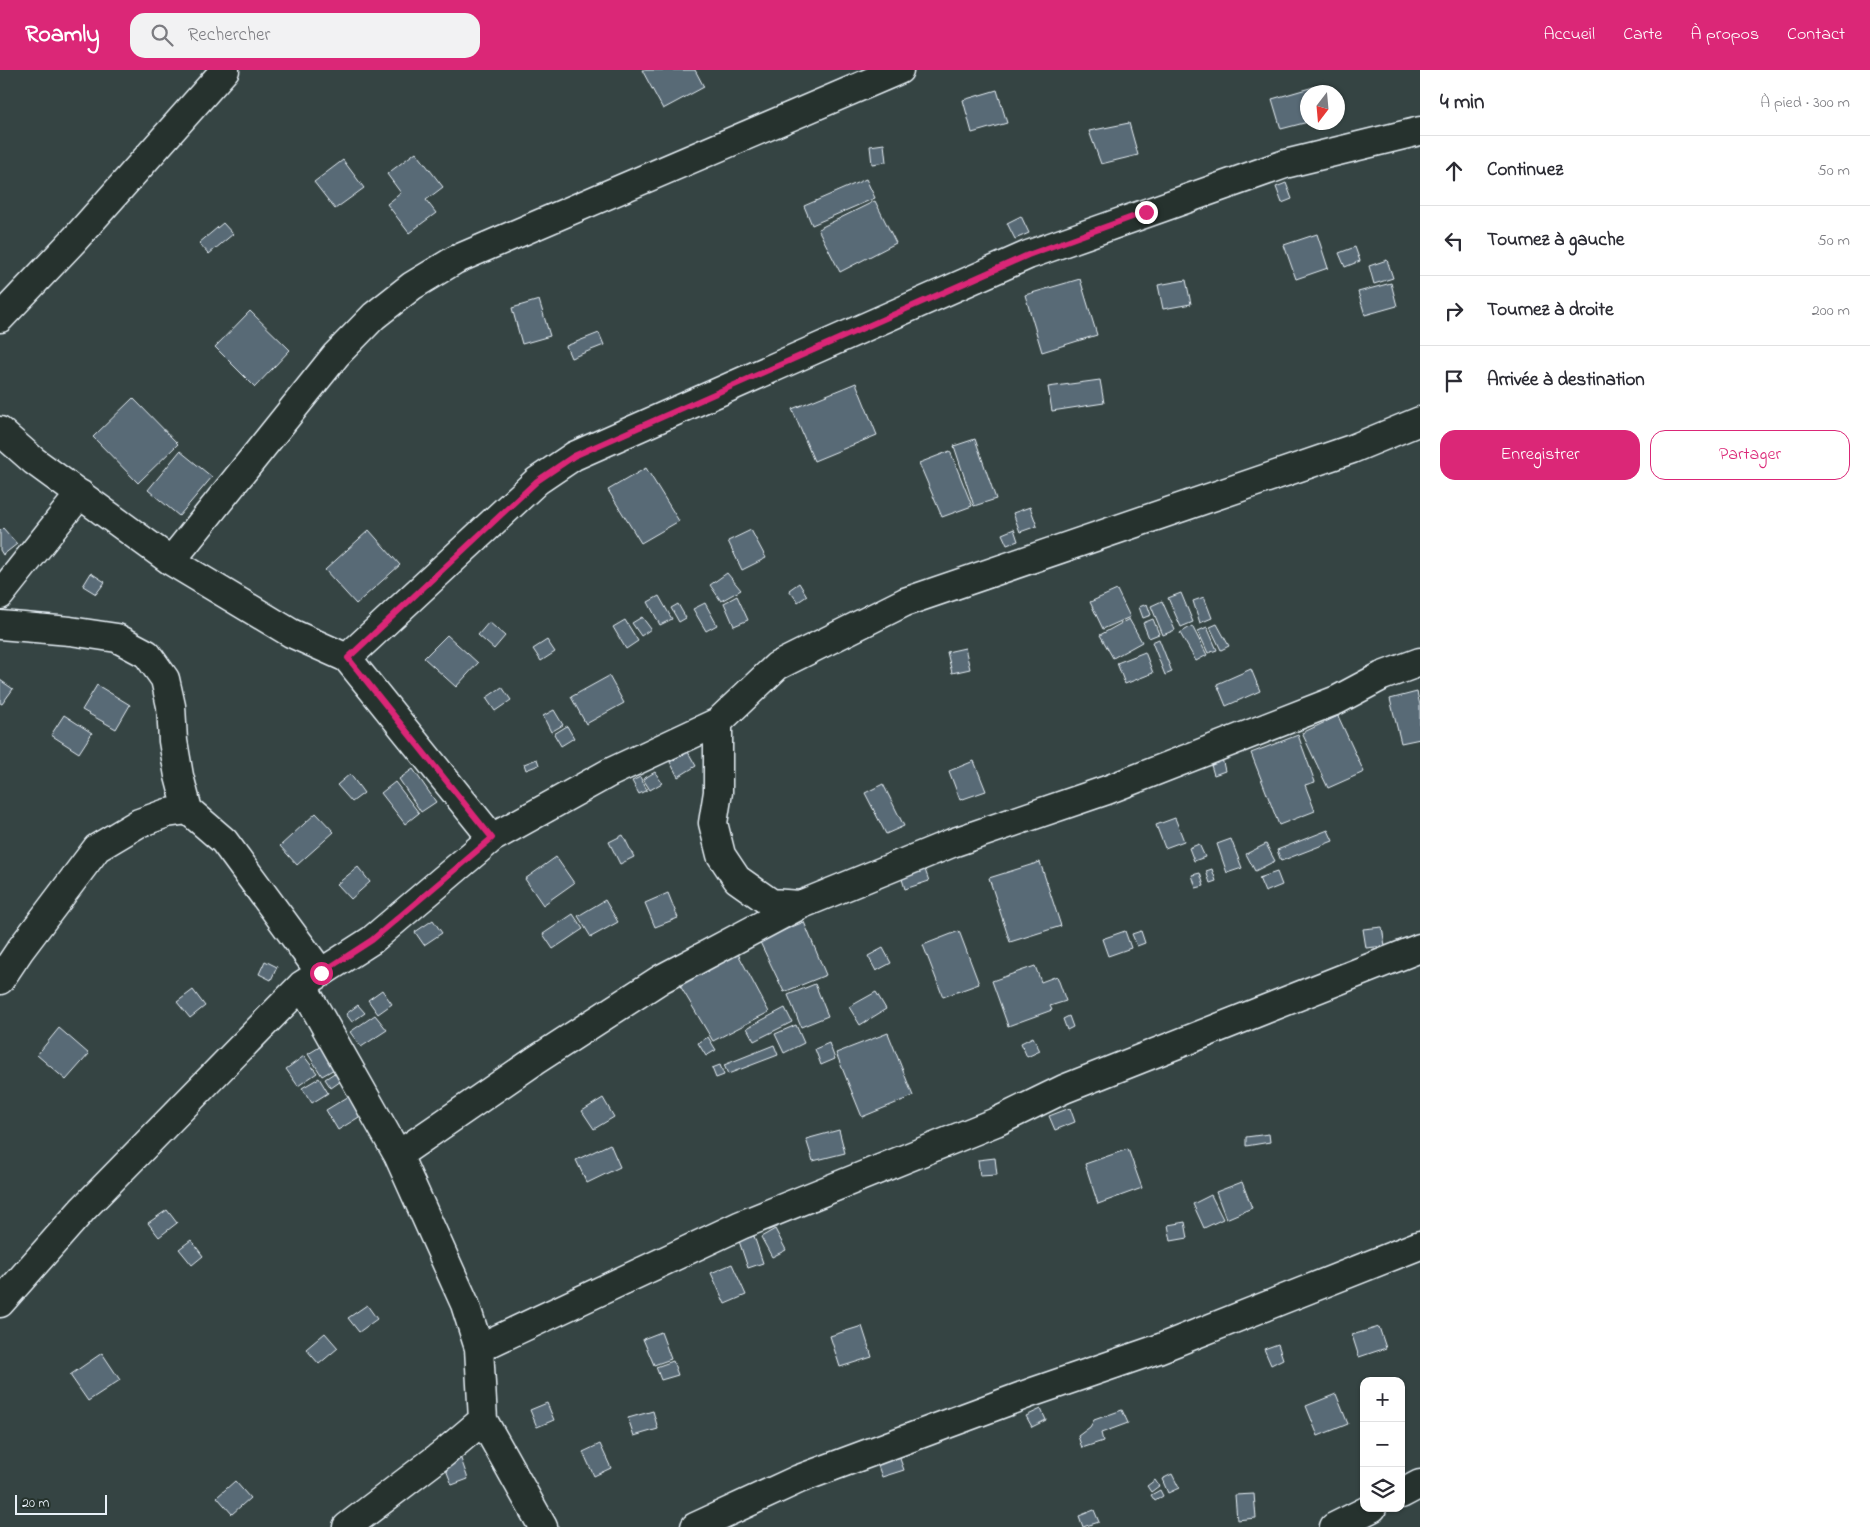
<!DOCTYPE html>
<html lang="fr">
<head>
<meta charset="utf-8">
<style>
	body { margin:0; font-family:"Indie Flower",sans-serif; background:#f2f2f3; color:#2b2b33 }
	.controls { position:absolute; right:15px; bottom:15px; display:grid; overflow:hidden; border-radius:10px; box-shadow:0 1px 4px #0004 }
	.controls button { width:45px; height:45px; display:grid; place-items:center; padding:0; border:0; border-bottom:1px solid #e1e1e2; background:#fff; color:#2b2b33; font:25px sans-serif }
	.compass { position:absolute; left:1300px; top:15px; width:45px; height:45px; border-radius:50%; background:#fff; box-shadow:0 1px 4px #0004; rotate:196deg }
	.scale { position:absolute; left:15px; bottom:12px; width:92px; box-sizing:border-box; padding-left:5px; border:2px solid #e8f1f8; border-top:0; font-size:14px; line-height:18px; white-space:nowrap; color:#e8f1f8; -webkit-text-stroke:4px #26332d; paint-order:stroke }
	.stop { position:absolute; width:15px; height:15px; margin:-11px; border:4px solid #db2777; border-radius:50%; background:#fff }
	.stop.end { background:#db2777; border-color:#fff; box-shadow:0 1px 5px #0008 }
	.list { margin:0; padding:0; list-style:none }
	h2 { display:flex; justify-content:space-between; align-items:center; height:65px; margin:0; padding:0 20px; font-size:21px }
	h2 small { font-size:16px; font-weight:400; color:#7c7c81 }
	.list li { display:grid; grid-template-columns:32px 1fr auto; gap:15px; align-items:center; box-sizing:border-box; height:70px; padding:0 20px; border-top:1px solid #e1e1e2 }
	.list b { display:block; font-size:19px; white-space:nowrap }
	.list em { font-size:16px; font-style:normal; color:#7c7c81 }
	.actions { display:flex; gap:10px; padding:15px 20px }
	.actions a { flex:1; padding:11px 0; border:1px solid #db2777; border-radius:15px; text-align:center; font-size:18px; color:#db2777 }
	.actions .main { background:#db2777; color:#fff }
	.icon { flex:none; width:28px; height:28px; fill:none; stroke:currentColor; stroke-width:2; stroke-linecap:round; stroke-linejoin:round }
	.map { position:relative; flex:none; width:1420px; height:1457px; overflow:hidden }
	header { display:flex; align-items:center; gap:30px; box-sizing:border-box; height:70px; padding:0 25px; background:#db2777; color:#fff }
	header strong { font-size:24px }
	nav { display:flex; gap:28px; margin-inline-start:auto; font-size:18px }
	.search { width:350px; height:45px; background:#f2f2f3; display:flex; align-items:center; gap:12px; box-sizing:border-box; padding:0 18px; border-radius:15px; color:#7c7c81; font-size:19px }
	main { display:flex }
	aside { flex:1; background:#fff }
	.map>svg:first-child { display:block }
	.building { fill:#596a76; stroke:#e8f1f8 }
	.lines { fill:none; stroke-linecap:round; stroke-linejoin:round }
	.street-casing { stroke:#e8f1f8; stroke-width:31 }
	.street { stroke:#26332d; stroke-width:28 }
	.route { stroke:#db2777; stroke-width:6 }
</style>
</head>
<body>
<header>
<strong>Roamly</strong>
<div class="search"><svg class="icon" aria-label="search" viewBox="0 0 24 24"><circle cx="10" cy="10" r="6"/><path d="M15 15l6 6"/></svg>Rechercher</div>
<nav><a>Accueil</a><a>Carte</a><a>À propos</a><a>Contact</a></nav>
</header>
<main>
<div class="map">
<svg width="1420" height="1457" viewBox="0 0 1420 1457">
	<rect width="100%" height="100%" fill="#354443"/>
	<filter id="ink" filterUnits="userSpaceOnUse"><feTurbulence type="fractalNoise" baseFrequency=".02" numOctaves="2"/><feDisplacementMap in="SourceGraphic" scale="10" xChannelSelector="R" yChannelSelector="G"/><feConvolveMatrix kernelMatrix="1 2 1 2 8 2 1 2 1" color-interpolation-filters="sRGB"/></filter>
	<g filter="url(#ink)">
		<path class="building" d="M642 0H695L704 17 663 39Z
			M1317 16 1319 22H1308V52L1281 59 1272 29Z
			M997 20 1007 53 972 63 963 30Z
			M1129 53 1138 85 1101 94 1089 61Z
			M884 74 886 92 872 94 870 76Z
			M416 82 443 117 426 130 436 143 409 163 387 134 401 123 387 104Z
			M343 90 364 118 335 139 314 112Z
			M866 109 875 128 812 155 804 136Z
			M1286 113 1292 129 1282 133 1276 117Z
			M875 131 896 173 840 202 818 159Z
			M1021 146 1029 163 1015 169 1007 153Z
			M223 153 233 164 209 184 199 173Z
			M1317 164 1328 198 1296 209 1284 175Z
			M1355 177 1360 191 1345 197 1339 183Z
			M1387 190 1393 208 1374 214 1369 196Z
			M1080 209 1097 265 1042 282 1025 225Z
			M1186 210 1191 234 1163 239 1158 215Z
			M1391 213 1397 236 1365 245 1358 222Z
			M539 230 550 266 522 274 512 238Z
			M250 241 290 280 255 317 215 277Z
			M599 263 604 275 571 288 566 276Z
			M1100 310 1104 333 1052 341 1048 317Z
			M856 313 877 365 814 391 792 339Z
			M133 328 178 374 138 413 93 367Z
			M975 369 996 429 974 436 954 376Z
			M180 381 212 407 179 446 148 420Z
			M950 381 972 436 942 447 919 393Z
			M646 398 679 451 641 473 608 420Z
			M1030 437 1037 456 1020 462 1013 443Z
			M3 458 17 474 3 485 0 480V461Z
			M1014 459 1018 471 1007 475 1002 464Z
			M369 460 400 495 356 534 325 500Z
			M751 460 766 488 742 500 728 471Z
			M91 503 105 512 96 524 83 516Z
			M727 503 741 520 721 531 710 515Z
			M799 513 807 526 798 532 789 520Z
			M1117 520 1130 547 1103 559 1090 532Z
			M1181 523 1193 552 1181 557 1168 528Z
			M659 526 672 549 660 555 648 532Z
			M737 526 748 550 734 556 724 533Z
			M1204 527 1212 548 1200 553 1193 531Z
			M1162 531 1175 560 1163 565 1151 536Z
			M705 533 717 555 706 561 693 539Z
			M678 534 686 548 679 552 671 538Z
			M1147 534 1151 545 1143 548 1139 537Z
			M642 547 651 559 641 566 632 553Z
			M1129 549 1142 572 1113 588 1100 565Z
			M1153 549 1159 564 1149 568 1143 553Z
			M625 550 638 571 626 579 613 557Z
			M489 552 505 566 494 579 478 565Z
			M1217 554 1229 576 1221 580 1210 557Z
			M1192 556 1207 585 1196 591 1180 563Z
			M1207 557 1217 580 1208 583 1198 561Z
			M447 565 478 593 456 617 424 588Z
			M1159 569 1172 602 1165 605 1152 572Z
			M547 570 555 582 541 591 533 579Z
			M965 578 970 599 952 603 947 582Z
			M1145 582 1153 603 1125 614 1117 593Z
			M1251 599 1260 621 1226 636 1217 614Z
			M609 606 624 633 586 654 571 627Z
			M0 610 13 619 2 634 0 633Z
			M97 615 130 635 116 659 82 640Z
			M502 617 511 630 495 641 486 628Z
			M1417 622 1420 635V669L1401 673 1390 629Z
			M554 640 563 655 551 662 543 646Z
			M64 645 92 663 79 683 51 665Z
			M1338 646 1364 702 1328 718 1302 663Z
			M567 656 574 668 561 676 554 664Z
			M1298 665 1315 712 1305 715 1315 741 1279 755 1251 683Z
			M688 682 696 696 678 707 670 692Z
			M1222 688 1225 701 1214 705 1210 692Z
			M537 689 539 695 526 700 524 694Z
			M974 691 986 721 960 730 949 701Z
			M413 699 436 732 421 742 399 709Z
			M655 702 662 713 650 720 643 709Z
			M350 704 364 723 352 732 337 715Z
			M640 707 647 720 639 724 632 711Z
			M395 712 419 743 405 754 381 723Z
			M883 714 904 756 886 764 865 723Z
			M316 743 334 762 297 795 280 776Z
			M1175 748 1184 771 1165 778 1156 755Z
			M1328 760 1333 771 1281 791 1277 780Z
			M623 765 634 787 620 794 609 772Z
			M1231 769 1242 798 1227 803 1217 774Z
			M1199 774 1205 787 1194 791 1189 778Z
			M1266 774 1275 791 1255 801 1246 784Z
			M556 787 574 813 543 835 525 809Z
			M922 791 929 811 905 819 899 799Z
			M1040 792 1061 856 1010 872 989 808Z
			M358 797 370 812 351 829 337 814Z
			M1212 799 1216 811 1210 813 1206 801Z
			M1277 802 1282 815 1265 822 1259 808Z
			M1200 803 1204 816 1196 818 1192 805Z
			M668 823 678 848 655 857 645 833Z
			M605 830 618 852 591 867 578 846Z
			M573 844 583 859 553 879 543 864Z
			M433 850 442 863 424 875 415 862Z
			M804 852 826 905 784 922 759 870Z
			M1382 857 1385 876 1366 878 1363 859Z
			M959 861 979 914 943 927 923 875Z
			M1125 861 1131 878 1108 886 1102 869Z
			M1141 861 1145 873 1137 876 1132 864Z
			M883 878 891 893 876 901 868 886Z
			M737 882 769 942 713 971 679 914Z
			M265 891 277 897 271 910 259 904Z
			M1035 896 1041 912 1057 906 1066 931 1050 936 1052 940 1008 956 992 911Z
			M815 914 828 946 801 957 788 925Z
			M193 920 205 936 190 948 177 932Z
			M382 920 392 934 378 944 368 930Z
			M876 922 886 939 860 955 849 937Z
			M358 935 365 943 352 952 346 944Z
			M785 938 792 952 754 971 747 958Z
			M375 945 387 960 361 977 350 962Z
			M1069 946 1073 957 1067 960 1063 949Z
			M796 955 804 973 784 983 775 964Z
			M59 958 89 984 66 1010 37 985Z
			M888 963 913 1026 862 1047 836 983Z
			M708 967 716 980 706 986 698 973Z
			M1033 967 1040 981 1027 987 1021 973Z
			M829 973 835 989 821 995 815 979Z
			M323 975 338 997 322 1006 308 984Z
			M774 975 778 985 728 1004 724 995Z
			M304 986 317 1003 298 1016 286 999Z
			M720 995 724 1005 716 1008 712 998Z
			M339 1000 344 1009 331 1018 325 1009Z
			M319 1008 328 1023 312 1033 302 1018Z
			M351 1025 364 1044 338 1060 326 1040Z
			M603 1028 614 1047 594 1059 582 1041Z
			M1070 1038 1075 1052 1055 1060 1049 1046Z
			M839 1060 845 1083 813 1091 806 1069Z
			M1269 1064 1270 1072 1246 1076V1067Z
			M610 1074 620 1097 587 1113 576 1090Z
			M1128 1079 1142 1118 1098 1134 1085 1094Z
			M995 1088 997 1105 980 1106 978 1090Z
			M1242 1112 1252 1138 1226 1149 1216 1122Z
			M1211 1125 1223 1149 1204 1158 1193 1134Z
			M167 1140 177 1153 159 1167 148 1153Z
			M1185 1152 1188 1168 1171 1171 1168 1155Z
			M775 1159 786 1180 772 1187 761 1167Z
			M754 1166 763 1193 748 1198 739 1171Z
			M191 1170 203 1186 192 1195 179 1179Z
			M732 1194 746 1225 725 1234 711 1203Z
			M367 1235 377 1249 359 1262 348 1248Z
			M862 1256 872 1287 840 1297 830 1266Z
			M1379 1257 1386 1278 1359 1287 1352 1265Z
			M661 1262 671 1289 654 1295 643 1269Z
			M325 1263 338 1278 319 1294 306 1279Z
			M1278 1274 1283 1289 1271 1295 1264 1279Z
			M102 1283 120 1310 88 1331 70 1305Z
			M673 1291 678 1305 661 1310 656 1297Z
			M1336 1324 1348 1354 1318 1366 1306 1336Z
			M547 1333 554 1350 537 1357 530 1340Z
			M1041 1339 1046 1350 1032 1357 1026 1346Z
			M1122 1340 1128 1353 1101 1363 1103 1371 1082 1378 1078 1366 1090 1357 1094 1350Z
			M653 1341 658 1359 634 1366 628 1348Z
			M600 1374 611 1398 594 1406 583 1382Z
			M460 1386 468 1409 452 1415 443 1392Z
			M899 1386 904 1400 882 1407 877 1393Z
			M1172 1404 1179 1418 1168 1423 1162 1409Z
			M1155 1410 1159 1416 1151 1422 1147 1416Z
			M235 1411 250 1428 232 1444 217 1427Z
			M1160 1420 1163 1426 1155 1431 1151 1425Z
			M1254 1424 1256 1448 1237 1450 1235 1425Z
			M1094 1440 1099 1452 1083 1457 1079 1446Z"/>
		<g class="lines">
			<defs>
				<path id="street" d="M0 248 75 169 225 0
					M0 361 34 391 171 491 291 563 347 588 492 768
					M171 491 336 285 374 246 412 216 455 190 899 0
					M0 525 80 424
					M0 555 70 561 117 568 147 584 165 609 171 636 173 671 179 706 188 740 224 771 321 903
					M347 588 537 411 574 386 1028 185 1285 94 1420 61
					M718 652V722L713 753 721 785 737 809 771 833 800 835
					M0 910 20 880 97 778 139 753 167 743 188 740
					M302 915 398 1085 465 1234 479 1278 483 1350 543 1457
					M398 1085 536 990 661 909 800 835 952 773 1107 720 1337 630 1382 606 1420 592
					M0 1233 83 1139 302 915 372 870 492 768 609 703 718 652 777 596 905 532 1352 379 1420 351
					M479 1278 741 1155 996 1052 1064 1019 1420 878
					M1401 1424 1420 1414
					M347 1457 444 1383 483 1350
					M695 1457 799 1409 1033 1322 1158 1279 1420 1175
					M1334 1457 1372 1438"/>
			</defs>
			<use href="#street" class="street-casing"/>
			<use href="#street" class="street"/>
		</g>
	</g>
	<g class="lines" filter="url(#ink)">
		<path class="route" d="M321 903 372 870 492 768 348 588 537 411 574 386 1028 185 1146 142"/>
	</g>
</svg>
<div class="controls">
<button>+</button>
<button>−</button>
<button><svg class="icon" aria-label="layers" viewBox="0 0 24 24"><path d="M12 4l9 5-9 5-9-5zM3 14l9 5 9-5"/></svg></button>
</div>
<svg class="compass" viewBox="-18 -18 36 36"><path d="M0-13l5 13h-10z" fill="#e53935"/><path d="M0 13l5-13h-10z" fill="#7c7c81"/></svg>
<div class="scale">20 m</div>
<div class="stop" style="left:321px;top:903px"></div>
<div class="stop end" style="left:1146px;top:142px"></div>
</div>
<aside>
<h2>4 min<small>À pied · 300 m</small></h2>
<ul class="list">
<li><svg class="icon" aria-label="ahead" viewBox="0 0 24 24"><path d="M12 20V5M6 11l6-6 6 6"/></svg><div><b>Continuez</b></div><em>50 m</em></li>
<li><svg class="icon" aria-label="left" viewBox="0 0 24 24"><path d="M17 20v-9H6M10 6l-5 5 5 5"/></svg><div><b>Tournez à gauche</b></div><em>50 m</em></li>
<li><svg class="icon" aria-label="right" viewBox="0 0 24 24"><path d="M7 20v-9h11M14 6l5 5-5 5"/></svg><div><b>Tournez à droite</b></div><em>200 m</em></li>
<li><svg class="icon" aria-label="arrive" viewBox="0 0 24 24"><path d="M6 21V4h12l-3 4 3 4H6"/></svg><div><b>Arrivée à destination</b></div></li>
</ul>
<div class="actions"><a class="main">Enregistrer</a><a>Partager</a></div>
</aside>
</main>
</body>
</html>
